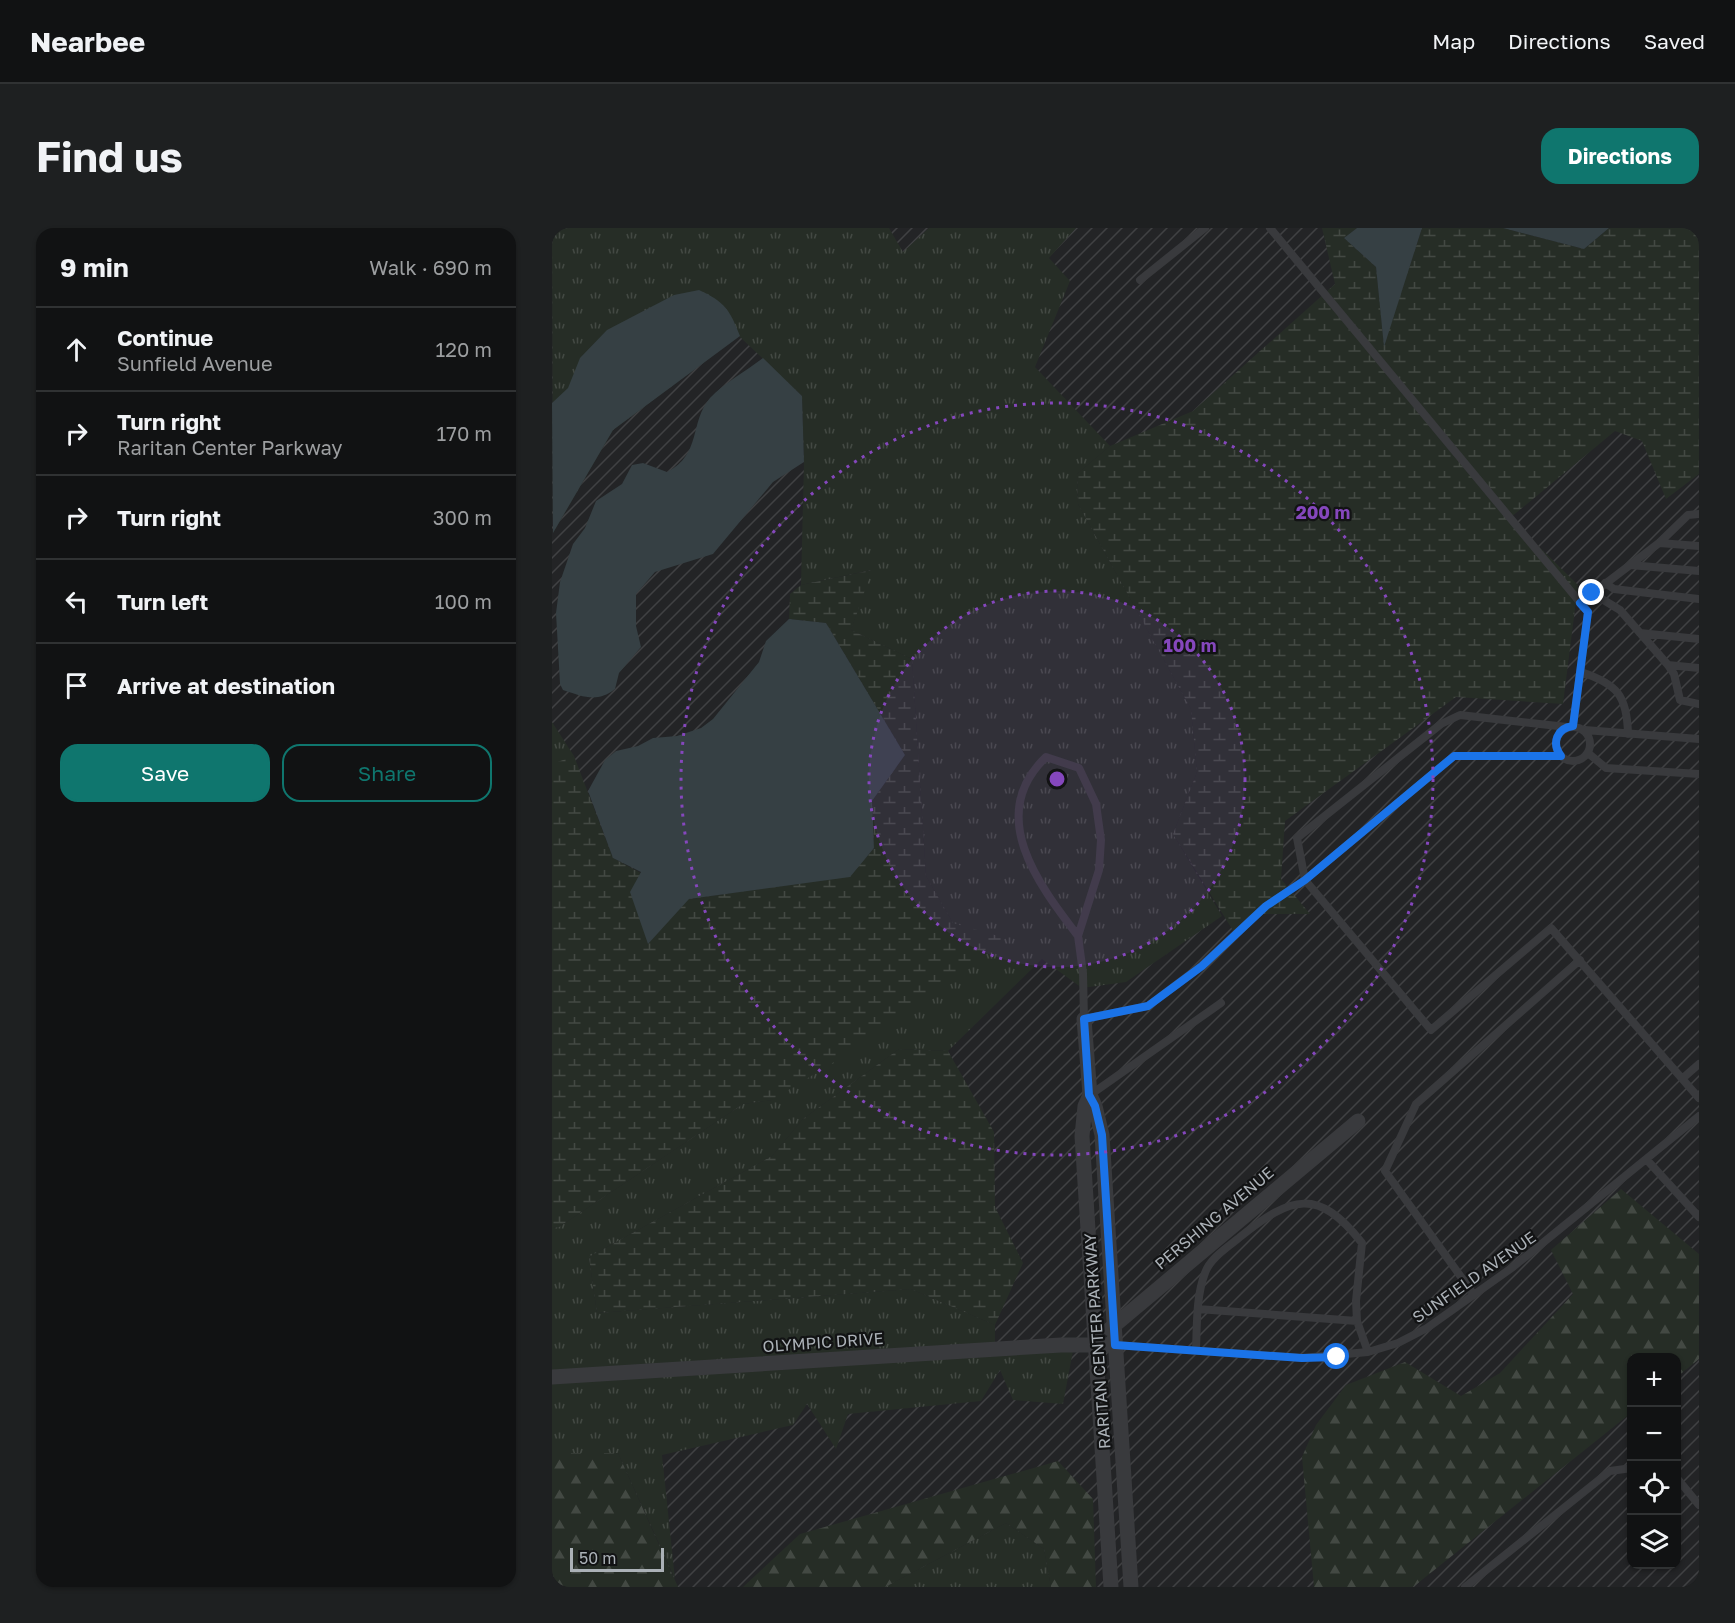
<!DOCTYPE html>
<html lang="en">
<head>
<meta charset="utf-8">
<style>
	body { margin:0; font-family:"Golos Text",sans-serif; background:#1e2021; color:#f1f3f6 }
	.controls { position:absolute; right:18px; bottom:18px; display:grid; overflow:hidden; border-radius:12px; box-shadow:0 2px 4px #0004 }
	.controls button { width:54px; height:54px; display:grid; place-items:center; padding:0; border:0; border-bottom:2px solid #303233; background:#111213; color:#f1f3f6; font:30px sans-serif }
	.scale { position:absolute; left:18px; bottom:15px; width:94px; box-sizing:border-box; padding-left:6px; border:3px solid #abb1b7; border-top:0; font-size:16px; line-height:21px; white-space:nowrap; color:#abb1b7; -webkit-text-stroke:4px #121314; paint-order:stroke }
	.stop { position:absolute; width:18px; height:18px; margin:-14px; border:4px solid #1a73e8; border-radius:50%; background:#fff }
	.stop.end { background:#1a73e8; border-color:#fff; box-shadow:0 2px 6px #0008 }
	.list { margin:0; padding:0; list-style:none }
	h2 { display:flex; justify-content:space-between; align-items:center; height:78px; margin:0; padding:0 24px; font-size:26px }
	h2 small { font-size:20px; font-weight:400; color:#9c9ea0 }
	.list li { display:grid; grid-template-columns:39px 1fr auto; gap:18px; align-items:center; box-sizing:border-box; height:84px; padding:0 24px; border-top:2px solid #303233 }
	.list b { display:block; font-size:22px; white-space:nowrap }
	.list p { margin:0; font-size:20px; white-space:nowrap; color:#9c9ea0 }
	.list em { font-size:20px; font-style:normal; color:#9c9ea0 }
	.actions { display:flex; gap:12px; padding:18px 24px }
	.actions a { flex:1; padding:14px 0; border:2px solid #0f766e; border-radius:18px; text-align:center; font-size:21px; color:#0f766e }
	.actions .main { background:#0f766e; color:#fff }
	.icon { flex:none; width:33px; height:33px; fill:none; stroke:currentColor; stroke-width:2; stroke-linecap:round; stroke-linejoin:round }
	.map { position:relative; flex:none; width:1147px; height:1359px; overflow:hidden; border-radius:18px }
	header { display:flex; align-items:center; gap:36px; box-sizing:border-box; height:84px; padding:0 30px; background:#111213; border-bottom:2px solid #303233 }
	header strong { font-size:28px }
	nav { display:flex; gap:33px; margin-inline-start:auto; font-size:21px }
	.intro { display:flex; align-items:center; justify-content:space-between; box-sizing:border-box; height:144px; padding:0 36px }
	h1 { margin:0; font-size:42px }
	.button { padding:15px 27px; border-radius:18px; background:#0f766e; color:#fff; font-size:21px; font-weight:700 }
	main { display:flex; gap:36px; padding:0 36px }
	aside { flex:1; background:#111213; border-radius:18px; box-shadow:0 2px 4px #0004 }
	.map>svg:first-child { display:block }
	.industrial { fill:url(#industrial-furrows); fill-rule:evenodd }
	.grass { fill:url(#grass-tufts) }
	.forest { fill:url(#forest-firs) }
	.wetland { fill:url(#wetland-marsh) }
	.water { fill:#364044 }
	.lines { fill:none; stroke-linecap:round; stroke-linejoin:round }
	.lane { stroke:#393a3d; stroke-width:8 }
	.street { stroke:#393a3d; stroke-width:15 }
	.route { stroke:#1a73e8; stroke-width:8 }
	.ring { fill:none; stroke:#8547bd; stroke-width:3; stroke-dasharray:3 6 }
	.labels { text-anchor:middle; stroke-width:4.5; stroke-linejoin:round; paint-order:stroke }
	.street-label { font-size:16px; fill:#abb1b7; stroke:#121314 }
	.centre { fill:#8547bd; stroke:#121314; stroke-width:3 }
	.ring-label { font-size:18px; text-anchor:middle; font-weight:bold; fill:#8547bd; stroke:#121314; stroke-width:4.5; stroke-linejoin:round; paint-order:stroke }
</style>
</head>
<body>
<header>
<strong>Nearbee</strong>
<nav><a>Map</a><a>Directions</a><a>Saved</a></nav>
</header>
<div class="intro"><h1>Find us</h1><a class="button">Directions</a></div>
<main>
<aside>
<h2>9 min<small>Walk · 690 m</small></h2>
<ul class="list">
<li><svg class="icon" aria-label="ahead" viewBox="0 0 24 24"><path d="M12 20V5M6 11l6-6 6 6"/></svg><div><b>Continue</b><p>Sunfield Avenue</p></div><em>120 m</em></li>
<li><svg class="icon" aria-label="right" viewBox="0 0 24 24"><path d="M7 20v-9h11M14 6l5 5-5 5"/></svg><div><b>Turn right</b><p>Raritan Center Parkway</p></div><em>170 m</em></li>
<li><svg class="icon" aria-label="right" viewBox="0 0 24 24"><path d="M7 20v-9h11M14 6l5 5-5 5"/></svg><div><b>Turn right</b></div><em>300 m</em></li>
<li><svg class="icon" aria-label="left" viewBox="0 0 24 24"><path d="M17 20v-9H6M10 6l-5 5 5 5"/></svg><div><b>Turn left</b></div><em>100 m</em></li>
<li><svg class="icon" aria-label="arrive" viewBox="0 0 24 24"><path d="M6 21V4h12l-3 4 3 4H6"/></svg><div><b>Arrive at destination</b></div></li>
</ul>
<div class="actions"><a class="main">Save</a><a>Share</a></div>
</aside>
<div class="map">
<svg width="1147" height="1359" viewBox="0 0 1147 1359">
	<defs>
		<pattern id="industrial-furrows" width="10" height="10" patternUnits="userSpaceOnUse" patternTransform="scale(1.5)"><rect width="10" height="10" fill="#232426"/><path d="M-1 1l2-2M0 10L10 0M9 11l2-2" fill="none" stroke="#404143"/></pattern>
		<pattern id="grass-tufts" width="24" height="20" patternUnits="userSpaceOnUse" patternTransform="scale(1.5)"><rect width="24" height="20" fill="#262d26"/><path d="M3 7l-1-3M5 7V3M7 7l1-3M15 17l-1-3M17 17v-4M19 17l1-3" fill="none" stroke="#434943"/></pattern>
		<pattern id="forest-firs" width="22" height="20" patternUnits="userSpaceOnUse" patternTransform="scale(1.5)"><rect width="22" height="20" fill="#262d26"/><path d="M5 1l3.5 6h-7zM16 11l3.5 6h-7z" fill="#434943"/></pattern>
		<pattern id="wetland-marsh" width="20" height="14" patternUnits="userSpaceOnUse" patternTransform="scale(1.5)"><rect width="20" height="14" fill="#262d26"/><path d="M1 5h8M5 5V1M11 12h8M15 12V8" fill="none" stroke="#434943"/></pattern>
	</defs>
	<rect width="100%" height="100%" fill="#171819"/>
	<path class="industrial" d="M0 0H1147V1359H0ZM1080 1130H1124V1336H1080Z"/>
	<path class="grass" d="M5 0H337L351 24 377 0H524L497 30 518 53 483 139 558 218 525 246 526 276 639 481 645 544 621 606 670 688 574 754 530 760 490 731 396 823 347 821 251 891 220 928 37 1029 45 1085 359 1061 443 1097V1115L523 1112 511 1176 461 1172 448 1142 429 1173 296 1186 284 1221 255 1176 241 1197 110 1227 123 1351 66 1225H0V1000L7 999 191 876 220 872 401 695 374 648 360 431 299 402 319 342 249 357 252 234 250 168 187 108 61 202 1 305 0 5Z
		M0 494 22 528 3 537 0 536Z
		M454 1295 492 1321 499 1359H333Z"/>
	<path class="forest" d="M1069 961 1147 1026V1131L1125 1149 1124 1130H1080L1079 1185 861 1359H762L750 1229 764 1197 794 1157 853 1134 909 1168 948 1145 1021 1066 999 1022Z
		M0 1225H66L126 1359H0Z
		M506 1233 541 1271 544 1359H499L492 1321 454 1295 333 1359H191L248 1306Z"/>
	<path class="wetland" d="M770 0H805L792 10 824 39 832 117 870 0H951L1032 21 1057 0H1147V246L1114 271 1090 213 1063 203 958 290 1026 357 1011 476 904 469 733 593 729 651 758 686H702L685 709 621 606 645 544 639 481 526 276 525 246 558 218 641 183 783 56Z
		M320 342 299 402 360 431 374 648 401 695 453 710 313 815 220 872 191 876 7 999 0 1000V536L22 528 61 630 137 671 298 648 322 620 320 573 353 527 274 395 237 391 238 366 249 357Z
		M347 821 396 823 442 904 443 979 471 1035 443 1097 359 1061 45 1085 37 1029 220 928 251 891Z"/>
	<path class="water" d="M805 0H870L832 119 824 39 792 10Z
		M951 0H1057L1032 21Z
		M147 62C173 74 178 82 188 108L61 202 1 305 0 175 16 160 28 130 55 102 122 67Z
		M211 130 250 168 252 234 221 254 161 326 103 344 84 366V398L89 419 67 445 63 461C45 475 32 469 11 462L8 456 4 385 8 354 21 316 33 300 44 273 70 256 80 237 91 235 115 244C150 226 137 195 158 170 172 155 194 143 211 130Z
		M237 391 274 395 353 527 320 573 322 620 298 649 137 671 96 716 78 664 89 644 61 630 36 563 53 532 64 523 86 518 101 510 125 508 149 500 161 491 207 434 214 413Z"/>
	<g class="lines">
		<path class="lane" d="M718 0 1036 384 1021 498
			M588 52 653 0
			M1107 315 1136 287 1147 286
			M1078 337 1147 343
			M1053 355 1062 361 1147 371
			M1040 365 1068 382 1116 437 1122 446 1128 472 1147 476
			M1028 375 1107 315 1147 318
			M1088 405 1147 411
			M1116 437 1147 440
			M1029 444C1065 456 1075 467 1076 506
			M1004 516a17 17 0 1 1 34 0a17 17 0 1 1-34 0Z
			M1033 502 1147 511
			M1036 525 1054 540 1147 546
			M1009 528H902L753 652 879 802 999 700 1147 870
			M526 708C487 657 433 587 494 529L527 540 544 576 549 612 547 642 526 708 531 745 532 791 596 778 649 738 714 678 753 652 745 610 889 496 908 487 1015 499
			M1131 850 1147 836
			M538 867 669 775
			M1095 932 1147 989
			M922 1067 833 943 864 876 1028 732
			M646 1081 805 1093
			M563 1117 750 1130 816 1124 846 1115 875 1100 961 1039 1147 888
			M644 1122C645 1098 644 1068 653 1045 658 1030 676 1019 688 1009 739 968 766 959 810 1015L804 1073 805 1093 816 1124
			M1124 1249 1147 1277
			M913 1359 1058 1243 1080 1240"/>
		<path class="street" d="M532 791 538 867 543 878 550 907 579 1359
			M538 867 533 878 530 908 559 1359
			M558 1101 806 893
			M0 1149 509 1117H563"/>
	</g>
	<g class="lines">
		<path class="route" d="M785 1129 750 1130 563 1117 550 907 543 878 537 867 532 791 596 778 650 738 714 678 753 652 902 528H1009C999 515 1005 500 1021 498L1036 384 1028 375 1040 365"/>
	</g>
	<circle cx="505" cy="551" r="188" fill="#8547bd" fill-opacity=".12"/>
	<g class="ring">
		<circle cx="505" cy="551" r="188"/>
		<circle cx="505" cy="551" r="376"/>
	</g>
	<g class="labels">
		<g class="street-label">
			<text transform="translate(662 990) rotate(-40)" y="6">PERSHING AVENUE</text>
			<text transform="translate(922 1049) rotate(-35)" y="6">SUNFIELD AVENUE</text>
			<text transform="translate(545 1113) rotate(-94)" y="6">RARITAN CENTER PARKWAY</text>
			<text transform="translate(271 1114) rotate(-4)" y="6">OLYMPIC DRIVE</text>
		</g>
	</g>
	<circle cx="505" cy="551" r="9" class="centre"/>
	<g class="ring-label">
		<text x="771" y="291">200 m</text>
		<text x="638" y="424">100 m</text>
	</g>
</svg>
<div class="controls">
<button>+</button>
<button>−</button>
<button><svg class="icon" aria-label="locate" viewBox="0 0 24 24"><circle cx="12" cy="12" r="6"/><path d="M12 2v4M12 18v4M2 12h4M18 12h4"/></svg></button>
<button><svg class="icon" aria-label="layers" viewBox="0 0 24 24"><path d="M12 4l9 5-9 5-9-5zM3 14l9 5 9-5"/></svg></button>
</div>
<div class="scale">50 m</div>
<div class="stop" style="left:785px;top:1129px"></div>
<div class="stop end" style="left:1040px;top:365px"></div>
</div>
</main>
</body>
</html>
